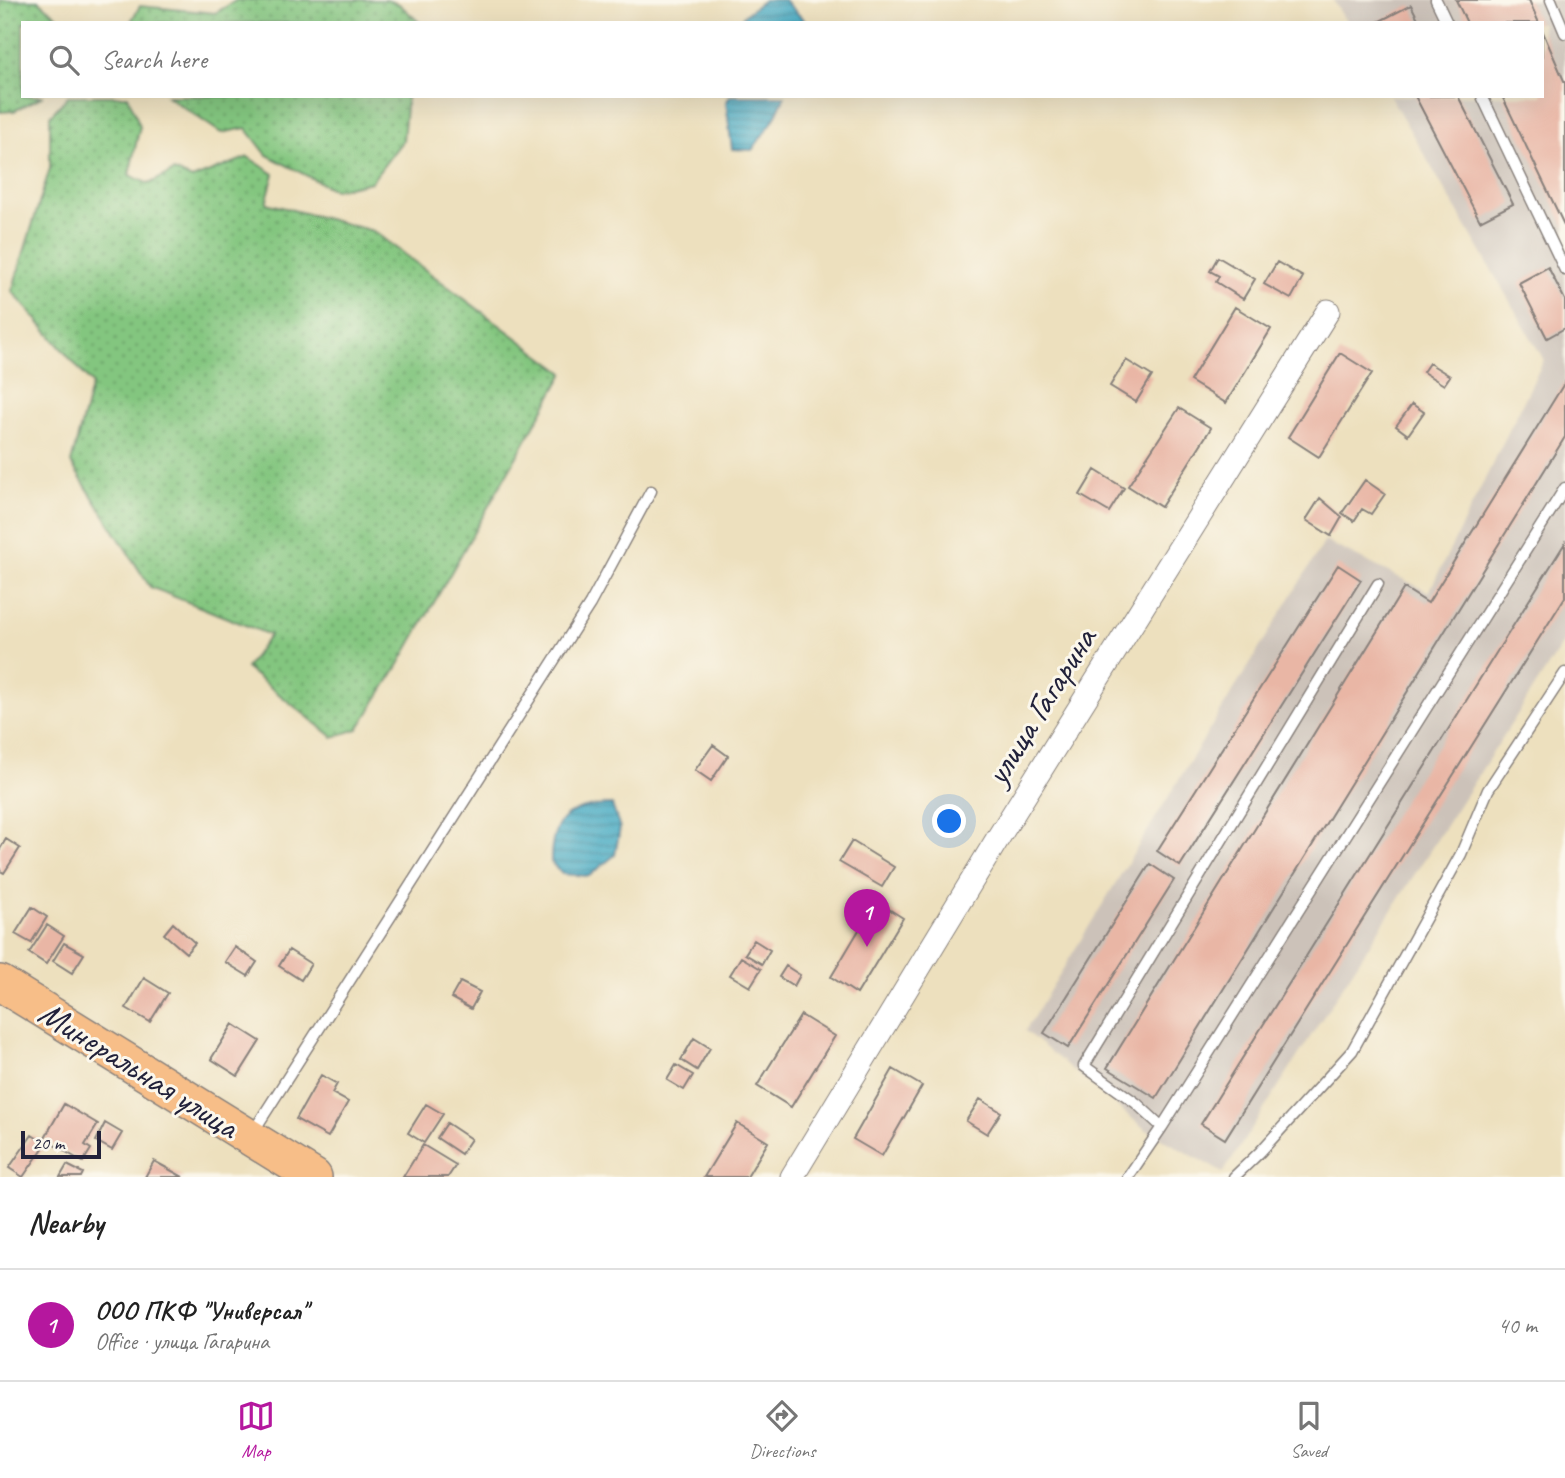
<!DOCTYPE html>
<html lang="en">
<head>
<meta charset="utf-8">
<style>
	body { margin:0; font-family:Caveat,sans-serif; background:#f6f6f6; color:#222 }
	.scale { position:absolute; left:21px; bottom:18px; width:80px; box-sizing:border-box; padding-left:7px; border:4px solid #22223b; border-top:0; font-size:19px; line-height:24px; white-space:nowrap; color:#22223b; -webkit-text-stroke:5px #fbf7ec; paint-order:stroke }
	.you { position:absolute; left:950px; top:822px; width:24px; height:24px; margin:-18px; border:5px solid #fff; border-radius:50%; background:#1a73e8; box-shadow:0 0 0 10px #1a73e833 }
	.badge { display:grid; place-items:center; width:46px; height:46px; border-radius:50%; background:#b5179e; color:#fff; font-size:23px; font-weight:700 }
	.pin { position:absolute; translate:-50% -58px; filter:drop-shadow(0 2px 4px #0008) }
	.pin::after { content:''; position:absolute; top:37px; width:24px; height:21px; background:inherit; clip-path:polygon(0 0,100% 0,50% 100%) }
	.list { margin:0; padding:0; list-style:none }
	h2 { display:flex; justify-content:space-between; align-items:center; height:91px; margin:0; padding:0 28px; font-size:30px }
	h2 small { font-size:23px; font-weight:400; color:#767676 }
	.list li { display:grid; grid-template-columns:46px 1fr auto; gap:21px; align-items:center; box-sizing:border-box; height:112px; padding:0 28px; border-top:2px solid #e0e0e0 }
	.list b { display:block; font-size:26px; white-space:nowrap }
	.list p { margin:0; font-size:23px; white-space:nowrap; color:#767676 }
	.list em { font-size:23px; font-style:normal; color:#767676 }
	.icon { flex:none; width:38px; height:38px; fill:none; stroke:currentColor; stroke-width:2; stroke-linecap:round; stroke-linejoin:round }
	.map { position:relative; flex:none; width:1565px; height:1177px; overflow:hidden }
	.search { position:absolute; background:#fff; box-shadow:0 7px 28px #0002; left:21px; right:21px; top:21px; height:77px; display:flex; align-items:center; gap:18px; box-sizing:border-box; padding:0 24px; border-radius:0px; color:#767676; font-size:26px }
	.sheet { height:203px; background:#fff }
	nav { display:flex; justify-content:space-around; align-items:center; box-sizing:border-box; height:98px; border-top:2px solid #e0e0e0; background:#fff; font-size:19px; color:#767676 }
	nav a { display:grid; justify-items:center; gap:4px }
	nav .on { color:#b5179e }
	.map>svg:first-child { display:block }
	.industrial { fill:#ccc2b9 }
	.grass { fill:url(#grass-dots); stroke:#52745d; stroke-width:2 }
	.water { fill:url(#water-rules); stroke:#32667e; stroke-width:2 }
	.building { fill:#e9b6a5 }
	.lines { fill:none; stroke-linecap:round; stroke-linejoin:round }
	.service-casing { stroke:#88817c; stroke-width:13 }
	.minor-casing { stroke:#88817c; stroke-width:25 }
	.primary-casing { stroke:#88817c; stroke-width:38 }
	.service { stroke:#fff; stroke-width:10 }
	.minor { stroke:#fff; stroke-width:23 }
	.primary { stroke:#f7be88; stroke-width:35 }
	.labels { text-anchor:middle; stroke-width:6; stroke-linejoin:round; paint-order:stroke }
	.street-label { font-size:35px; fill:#22223b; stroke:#fbf7ec }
</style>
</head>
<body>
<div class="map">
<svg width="1565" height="1177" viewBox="0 0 1565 1177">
	<defs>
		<pattern id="grass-dots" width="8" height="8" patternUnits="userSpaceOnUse" patternTransform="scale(1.75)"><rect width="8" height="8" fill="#83c67f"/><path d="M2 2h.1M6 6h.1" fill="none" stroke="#6ba069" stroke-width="1.8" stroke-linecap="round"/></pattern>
		<pattern id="water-rules" width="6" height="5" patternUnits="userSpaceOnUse" patternTransform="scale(1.75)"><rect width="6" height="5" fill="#42a9c2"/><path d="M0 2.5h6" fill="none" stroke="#37899f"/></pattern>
	</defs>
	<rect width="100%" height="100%" fill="#fbf7ec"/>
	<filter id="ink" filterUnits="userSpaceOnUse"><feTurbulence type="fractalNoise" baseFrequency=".0143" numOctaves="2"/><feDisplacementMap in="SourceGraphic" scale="14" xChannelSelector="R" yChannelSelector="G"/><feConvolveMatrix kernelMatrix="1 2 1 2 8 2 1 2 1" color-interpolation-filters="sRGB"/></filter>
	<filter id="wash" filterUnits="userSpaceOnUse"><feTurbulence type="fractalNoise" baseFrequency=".00686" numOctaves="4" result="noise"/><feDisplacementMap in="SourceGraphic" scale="28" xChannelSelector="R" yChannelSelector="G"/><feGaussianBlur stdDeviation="1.57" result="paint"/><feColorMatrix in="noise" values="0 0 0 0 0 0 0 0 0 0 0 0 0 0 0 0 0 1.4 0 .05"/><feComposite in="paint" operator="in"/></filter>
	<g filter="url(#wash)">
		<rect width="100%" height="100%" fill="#ede0be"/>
		<path class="industrial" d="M1333 0H1565V640L1223 1173 1145 1129 1025 1031 1325 541 1429 592 1544 360 1390 96H1542V23H1347Z"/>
		<path class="grass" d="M0 0H38L65 23H23V96H43L14 111 0 112Z
			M237 0H386L399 4 420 23H130L140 6 215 13Z
			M68 96H128L140 126 129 175 149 184 174 171 192 179 248 157 274 174 266 203 373 231 564 373 398 666 358 729 333 737 246 668 270 635 150 587 71 463 92 384 12 291 50 168V116Z
			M167 96H407L403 140 371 182 334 190 267 155 246 128 221 133Z"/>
		<path class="water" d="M764 0H784L804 20 803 23H741L743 16Z
			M730 96H785L773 121 752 150 732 149 726 102Z
			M612 805 620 828 615 855 589 876 562 874 551 862C551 817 568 806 612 805Z"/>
		<g id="blocks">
			<path class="building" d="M1456 0H1529L1539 23H1467Z
				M1411 5 1420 23H1376Z
				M1542 30 1565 83V227L1502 96H1542Z
				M1415 96H1458L1513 204 1480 221Z
				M1218 257 1255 279 1243 299 1216 282 1219 276 1210 271Z
				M1277 262 1303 277 1291 299 1264 284Z
				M1548 267 1565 300V328L1547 338 1519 283Z
				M1235 307 1271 329 1226 403 1190 381Z
				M1340 353 1372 373 1319 457 1288 437Z
				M1126 360 1152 376 1136 402 1110 386Z
				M1429 363 1450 376 1444 385 1423 372Z
				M1565 382V437L1156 1098 1107 1068 1404 588 1428 603Z
				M1412 404 1424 412 1408 435 1396 426Z
				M1179 408 1211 428 1161 507 1128 486Z
				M1095 470 1124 488 1109 512 1080 495Z
				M1365 480 1385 494 1371 514 1362 509 1354 521 1342 513Z
				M1320 498 1342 517 1331 536 1306 520Z
				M1565 543V597L1225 1139 1201 1124Z
				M1338 565 1361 580 1180 866 1157 851Z
				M713 745 728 756 711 781 695 770Z
				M6 839 20 848 4 873 0 871V849Z
				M852 841 894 867 882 887 839 862Z
				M1150 864 1174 880 1068 1048 1044 1033Z
				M870 897 903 918 857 994 831 977 862 925 856 922Z
				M32 907 47 917 31 943 15 934Z
				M173 923 195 943 186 953 164 934Z
				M47 925 64 936 46 964 29 953Z
				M754 940 770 950 762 964 745 954Z
				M64 943 84 954 72 973 53 961Z
				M235 947 257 962 248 976 225 962Z
				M289 950 311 964 301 980 279 966Z
				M741 957 761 969 750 987 730 975Z
				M786 966 800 975 794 986 779 977Z
				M144 978 168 993 150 1022 126 1008Z
				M460 982 480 992 471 1009 451 998Z
				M801 1015 835 1036 791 1107 757 1086Z
				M233 1024 260 1041 238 1076 211 1059Z
				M694 1038 710 1048 697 1070 681 1060Z
				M676 1065 693 1075 684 1090 667 1080Z
				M893 1069 922 1086 882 1156 853 1139Z
				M321 1075 337 1084 332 1093 348 1102 328 1137 296 1119Z
				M980 1099 1001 1112 987 1134 966 1121Z
				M64 1104 98 1124 85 1145 91 1149 83 1162 44 1139Z
				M426 1104 443 1114 424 1143 408 1133Z
				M105 1123 122 1133 112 1150 96 1141Z
				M447 1123 471 1139 461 1154 437 1138Z
				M737 1123 768 1142 747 1177H704Z
				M32 1135 46 1144 23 1177 9 1168Z
				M423 1145 456 1165 448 1177H403Z
				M154 1161 183 1177H145Z
				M67 1165 83 1173 81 1177H60Z"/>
		</g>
	</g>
	<g filter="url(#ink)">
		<use href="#blocks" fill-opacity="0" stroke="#88817c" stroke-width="2"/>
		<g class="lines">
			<defs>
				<path id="service" d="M1436 0 1447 23
					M1551 0 1565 33
					M1482 96 1565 270
					M1162 1127 1136 1103 1084 1066 1378 584
					M253 1132 590 604 651 491
					M1128 1177 1162 1127 1565 488
					M1234 1177 1260 1152 1352 1051 1461 854 1488 790 1565 673"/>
				<path id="minor" d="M792 1177 998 838 1328 311"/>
				<path id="primary" d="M0 983 314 1177"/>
			</defs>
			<use href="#service" class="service-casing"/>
			<use href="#minor" class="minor-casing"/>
			<use href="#primary" class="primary-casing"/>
			<use href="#service" class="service"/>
			<use href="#minor" class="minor"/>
			<use href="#primary" class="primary"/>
		</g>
	</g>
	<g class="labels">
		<g class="street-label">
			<text transform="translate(1040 706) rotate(-58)" y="12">улица Гагарина</text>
			<text transform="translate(139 1069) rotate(32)" y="12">Минеральная улица</text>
		</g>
	</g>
</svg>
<div class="scale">20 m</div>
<div class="you"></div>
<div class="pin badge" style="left:867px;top:947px">1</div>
<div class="search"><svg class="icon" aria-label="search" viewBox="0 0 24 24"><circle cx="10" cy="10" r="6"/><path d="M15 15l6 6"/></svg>Search here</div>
</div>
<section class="sheet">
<h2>Nearby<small></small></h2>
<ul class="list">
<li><span class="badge">1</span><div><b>ООО ПКФ &quot;Универсал&quot;</b><p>Office · улица Гагарина</p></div><em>40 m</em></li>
</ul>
</section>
<nav>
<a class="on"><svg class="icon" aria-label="map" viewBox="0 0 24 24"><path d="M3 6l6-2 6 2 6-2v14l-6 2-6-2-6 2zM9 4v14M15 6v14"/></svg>Map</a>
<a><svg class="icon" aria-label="directions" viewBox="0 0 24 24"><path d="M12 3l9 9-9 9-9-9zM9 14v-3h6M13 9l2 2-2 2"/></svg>Directions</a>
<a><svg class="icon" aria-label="saved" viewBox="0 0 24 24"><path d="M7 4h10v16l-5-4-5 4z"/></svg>Saved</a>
</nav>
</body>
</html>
